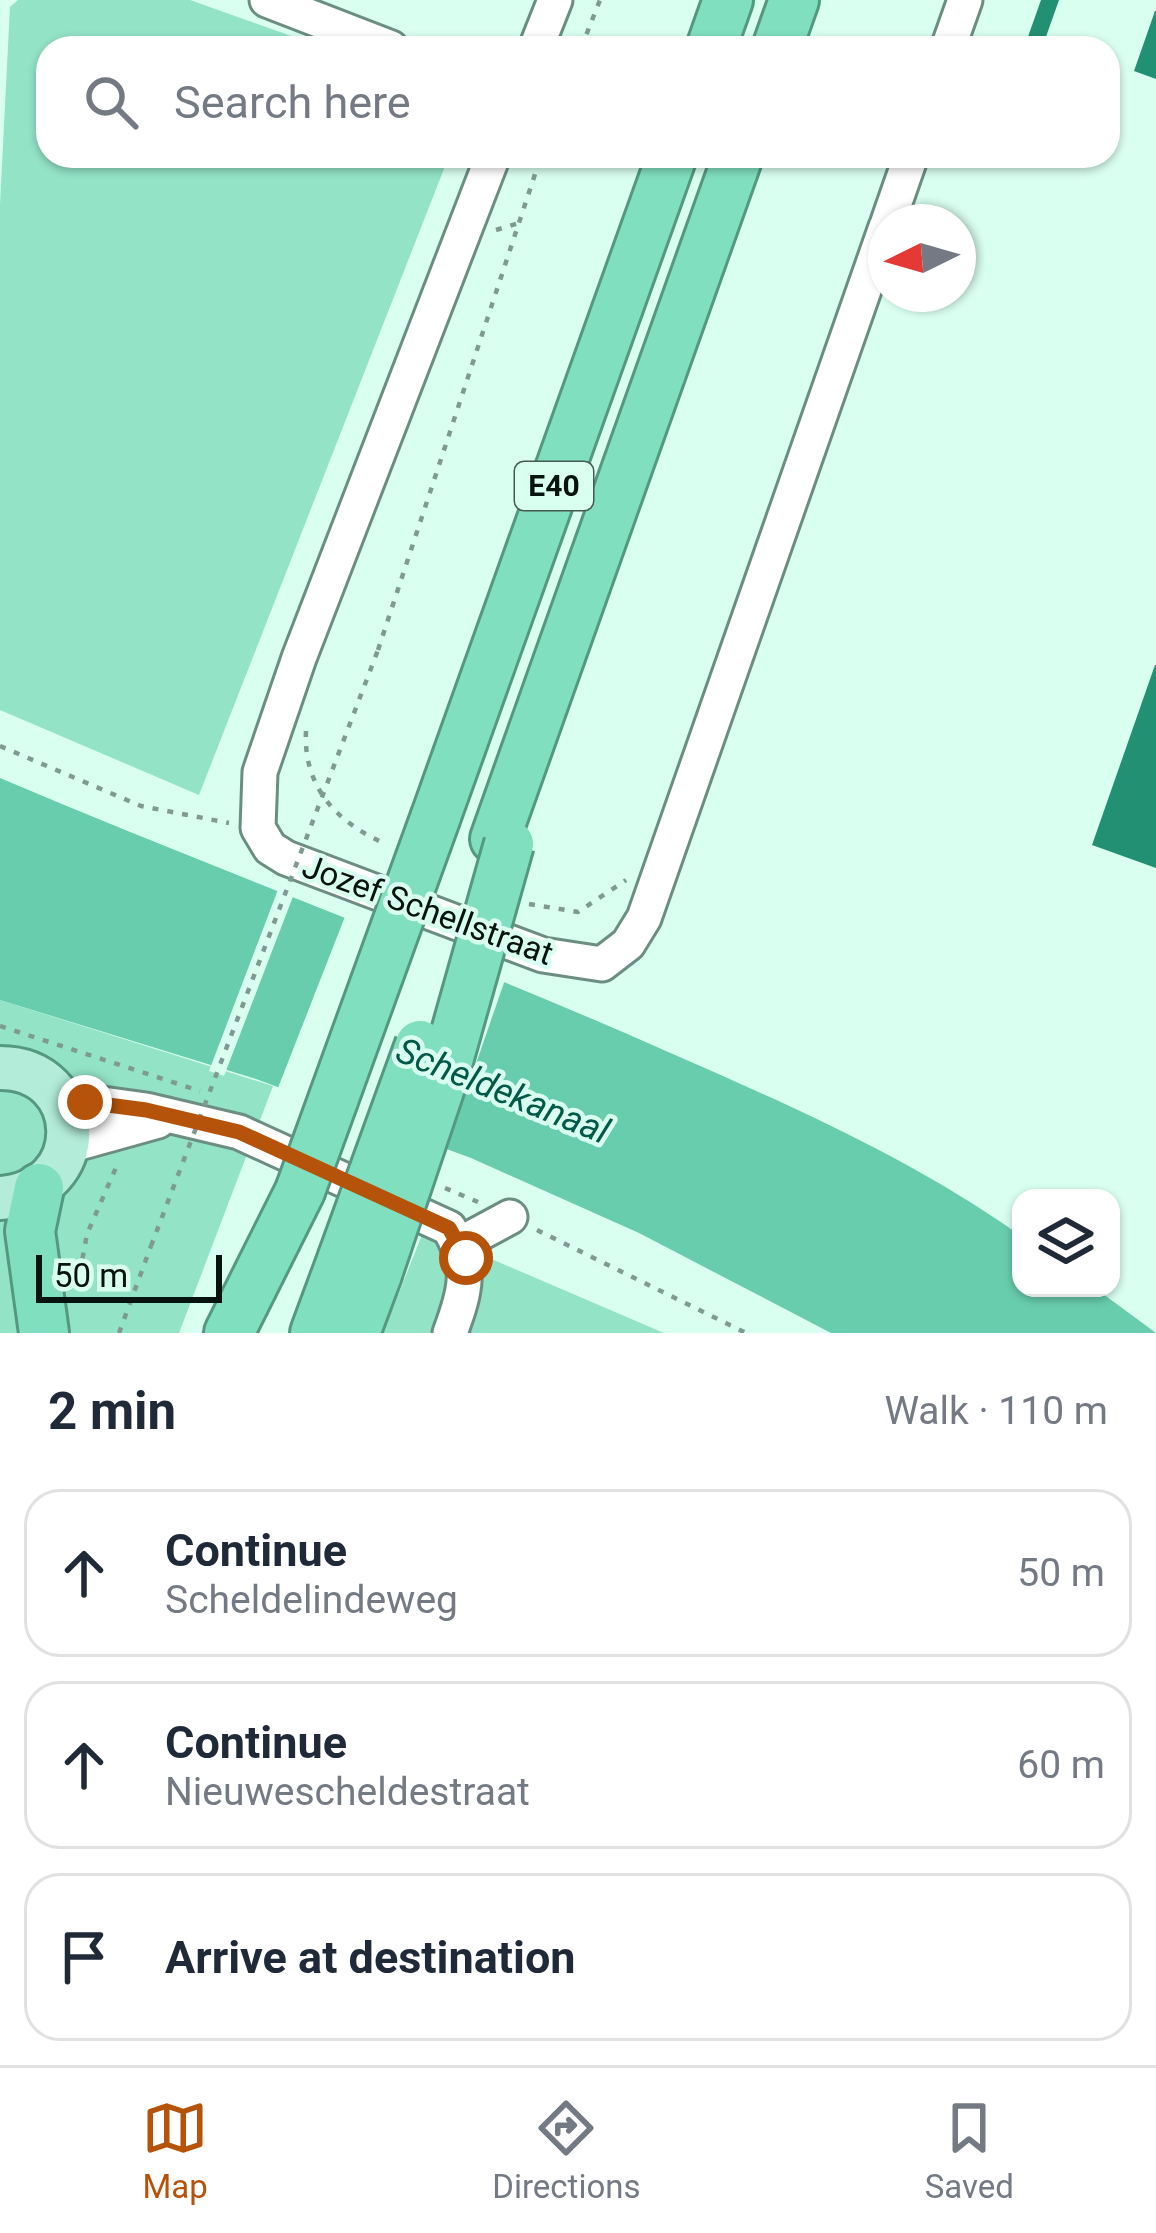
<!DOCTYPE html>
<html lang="en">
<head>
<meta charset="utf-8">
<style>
	body { margin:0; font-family:Roboto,sans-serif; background:#f2f2f3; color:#1f2937 }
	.controls { position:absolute; right:36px; bottom:36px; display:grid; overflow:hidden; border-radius:24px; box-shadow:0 3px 9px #0004 }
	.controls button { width:108px; height:108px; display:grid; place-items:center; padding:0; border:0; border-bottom:3px solid #e0e1e3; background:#fff; color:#1f2937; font:60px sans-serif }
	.compass { position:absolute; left:868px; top:204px; width:108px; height:108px; border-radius:50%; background:#fff; box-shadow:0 3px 9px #0004; rotate:265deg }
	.scale { position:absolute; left:36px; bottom:30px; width:186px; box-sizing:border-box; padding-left:12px; border:6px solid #06130f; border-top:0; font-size:33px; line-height:42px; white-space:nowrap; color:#06130f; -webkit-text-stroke:9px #d9fff1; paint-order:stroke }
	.stop { position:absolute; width:36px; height:36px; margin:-27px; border:9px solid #b45309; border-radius:50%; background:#fff }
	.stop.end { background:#b45309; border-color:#fff; box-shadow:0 3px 12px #0008 }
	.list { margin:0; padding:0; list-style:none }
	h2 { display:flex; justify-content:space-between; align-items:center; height:156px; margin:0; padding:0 48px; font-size:51px }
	h2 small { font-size:39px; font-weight:400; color:#747a83 }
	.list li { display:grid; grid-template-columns:78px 1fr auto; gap:36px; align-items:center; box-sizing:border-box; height:168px; margin:0 24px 24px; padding:0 24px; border:3px solid #e0e1e3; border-radius:36px }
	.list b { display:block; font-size:45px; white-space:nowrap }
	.list p { margin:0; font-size:39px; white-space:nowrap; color:#747a83 }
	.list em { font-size:39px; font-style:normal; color:#747a83 }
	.icon { flex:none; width:66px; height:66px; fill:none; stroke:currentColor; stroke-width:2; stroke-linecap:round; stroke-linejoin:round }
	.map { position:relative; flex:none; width:1156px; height:1333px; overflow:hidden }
	.search { position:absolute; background:#fff; box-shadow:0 3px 9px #0004; left:36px; right:36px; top:36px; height:132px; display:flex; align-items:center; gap:30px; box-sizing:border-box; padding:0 42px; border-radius:36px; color:#747a83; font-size:45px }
	.sheet { height:732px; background:#fff }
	nav { display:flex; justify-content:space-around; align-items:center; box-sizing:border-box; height:168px; border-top:3px solid #e0e1e3; background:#fff; font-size:33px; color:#747a83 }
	nav a { display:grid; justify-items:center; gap:6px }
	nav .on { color:#b45309 }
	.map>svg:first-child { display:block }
	.green { fill:#93e3c7 }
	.water { fill:#68cdad }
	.pier { fill:#d9fff1 }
	.building { fill:#229073 }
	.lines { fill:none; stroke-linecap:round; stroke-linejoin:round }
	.minor-casing { stroke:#6c8e82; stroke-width:39 }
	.major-casing { stroke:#559881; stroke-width:48 }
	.highway-casing { stroke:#559881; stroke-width:54 }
	.path { stroke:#7f9b91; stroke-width:4.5; stroke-dasharray:6 9; stroke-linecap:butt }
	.minor { stroke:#fff; stroke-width:33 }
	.major { stroke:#b3ecd9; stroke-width:42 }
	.highway { stroke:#80dfbf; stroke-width:48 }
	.highway-bridge-casing { stroke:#559881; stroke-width:54; stroke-linecap:butt }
	.path-bridge { stroke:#7f9b91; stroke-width:4.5; stroke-dasharray:6 9; stroke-linecap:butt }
	.highway-bridge { stroke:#80dfbf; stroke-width:48 }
	.route { stroke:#b45309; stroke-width:15 }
	.labels { text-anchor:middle; stroke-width:9; stroke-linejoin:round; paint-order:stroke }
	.shield { fill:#d9fff1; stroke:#455a53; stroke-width:3 }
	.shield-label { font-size:30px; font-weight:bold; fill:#06130f }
	.street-label { font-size:33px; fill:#06130f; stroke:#d9fff1 }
	.water-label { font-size:36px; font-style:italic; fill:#005a45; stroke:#d9fff1 }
</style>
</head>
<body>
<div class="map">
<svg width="1156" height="1333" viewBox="0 0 1156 1333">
	<rect width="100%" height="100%" fill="#d9fff1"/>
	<path class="green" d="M18 0H190L325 48H48V156H449L199 795 0 710V204L10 7Z
		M0 1000 273 1086 179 1333H0Z
		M424 1230 664 1333H383Z"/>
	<path class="water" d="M0 778C221 872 447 954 666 1051 789 1105 911 1158 1021 1236V1288H1095L1156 1333H831L639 1233 471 1158 256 1079 0 1000Z"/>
	<path class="pier" d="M279 887 294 894 224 1076 209 1071Z
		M346 914 507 974 444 1156 276 1093Z"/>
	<path class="building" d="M1041 0H1059L1042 48H1024Z
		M1155 11H1156V79L1134 71Z
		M1155 665H1156V868L1092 845Z"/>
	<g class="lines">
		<defs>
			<path id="minor" d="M267 0 391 48
				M536 48 555 0
				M948 48 965 0
				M493 156 299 658 260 772 258 828 270 848 286 858 543 955 602 964 628 944 644 918 886 227
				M888 222 911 156
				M59 1098 146 1110 239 1132 449 1228C472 1268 466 1290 450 1333
				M68 1146 158 1121
				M458 1245 510 1217"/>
			<path id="major" d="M0 1068C89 1068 93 1192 0 1198"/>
			<path id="highway" d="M711 48 728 0
				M777 48 794 0
				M436 816 672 156
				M495 839 738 156
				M39 1188 30 1231 44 1333
				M229 1333 300 1191
				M315 1333 342 1260
				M355 1333 377 1274"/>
		</defs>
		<use href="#minor" class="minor-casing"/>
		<use href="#major" class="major-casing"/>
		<use href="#highway" class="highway-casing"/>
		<path class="path" d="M581 48 600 0
			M496 230 519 223
			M378 650 541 156
			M306 731C303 787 337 823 386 844
			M0 746 141 806 229 823
			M529 904 578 912 626 880
			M0 1026 200 1091
			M445 1188 478 1202
			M537 1230 746 1333
			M77 1288 87 1234 118 1163
			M119 1333 151 1246"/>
		<use href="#minor" class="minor"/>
		<use href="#major" class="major"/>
		<use href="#highway" class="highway"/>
		<defs>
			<path id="highway-bridge" d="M300 1191 436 816
				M342 1260 420 1045
				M377 1274 444 1075 509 844"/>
		</defs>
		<use href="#highway-bridge" class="highway-bridge-casing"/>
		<path class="path-bridge" d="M151 1246 378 650"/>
		<use href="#highway-bridge" class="highway-bridge"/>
	</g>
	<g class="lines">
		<path class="route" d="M85 1102 146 1110 239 1132 449 1228 466 1258"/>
	</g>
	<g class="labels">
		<rect class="shield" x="515" y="462" width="78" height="48" rx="9"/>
		<g class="shield-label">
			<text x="554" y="496">E40</text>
		</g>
		<g class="street-label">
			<text transform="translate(428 909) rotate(20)" y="12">Jozef Schellstraat</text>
		</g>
		<g class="water-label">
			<text transform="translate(503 1090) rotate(22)" y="13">Scheldekanaal</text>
		</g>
	</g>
</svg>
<div class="controls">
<button><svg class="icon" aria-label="layers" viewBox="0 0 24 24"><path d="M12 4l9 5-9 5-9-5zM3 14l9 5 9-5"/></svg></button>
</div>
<svg class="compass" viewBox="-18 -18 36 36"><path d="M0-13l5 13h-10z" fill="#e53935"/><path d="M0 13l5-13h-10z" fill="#747a83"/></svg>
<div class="scale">50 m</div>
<div class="stop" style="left:466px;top:1258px"></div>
<div class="stop end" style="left:85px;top:1102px"></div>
<div class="search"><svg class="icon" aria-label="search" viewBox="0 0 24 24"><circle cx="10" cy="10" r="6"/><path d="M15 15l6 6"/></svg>Search here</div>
</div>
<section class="sheet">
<h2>2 min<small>Walk · 110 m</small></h2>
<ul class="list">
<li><svg class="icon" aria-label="ahead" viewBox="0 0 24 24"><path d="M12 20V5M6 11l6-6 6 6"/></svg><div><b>Continue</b><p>Scheldelindeweg</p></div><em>50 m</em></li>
<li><svg class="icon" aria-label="ahead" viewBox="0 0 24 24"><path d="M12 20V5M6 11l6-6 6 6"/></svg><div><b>Continue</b><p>Nieuwescheldestraat</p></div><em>60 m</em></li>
<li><svg class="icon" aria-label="arrive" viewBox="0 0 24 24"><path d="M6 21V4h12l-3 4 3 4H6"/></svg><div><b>Arrive at destination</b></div></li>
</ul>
</section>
<nav>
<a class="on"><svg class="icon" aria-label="map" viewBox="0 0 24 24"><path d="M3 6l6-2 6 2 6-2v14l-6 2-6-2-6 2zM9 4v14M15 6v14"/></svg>Map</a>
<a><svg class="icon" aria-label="directions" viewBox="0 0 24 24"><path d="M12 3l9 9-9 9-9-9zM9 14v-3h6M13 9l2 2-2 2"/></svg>Directions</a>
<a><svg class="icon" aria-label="saved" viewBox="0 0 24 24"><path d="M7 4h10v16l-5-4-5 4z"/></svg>Saved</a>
</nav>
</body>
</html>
